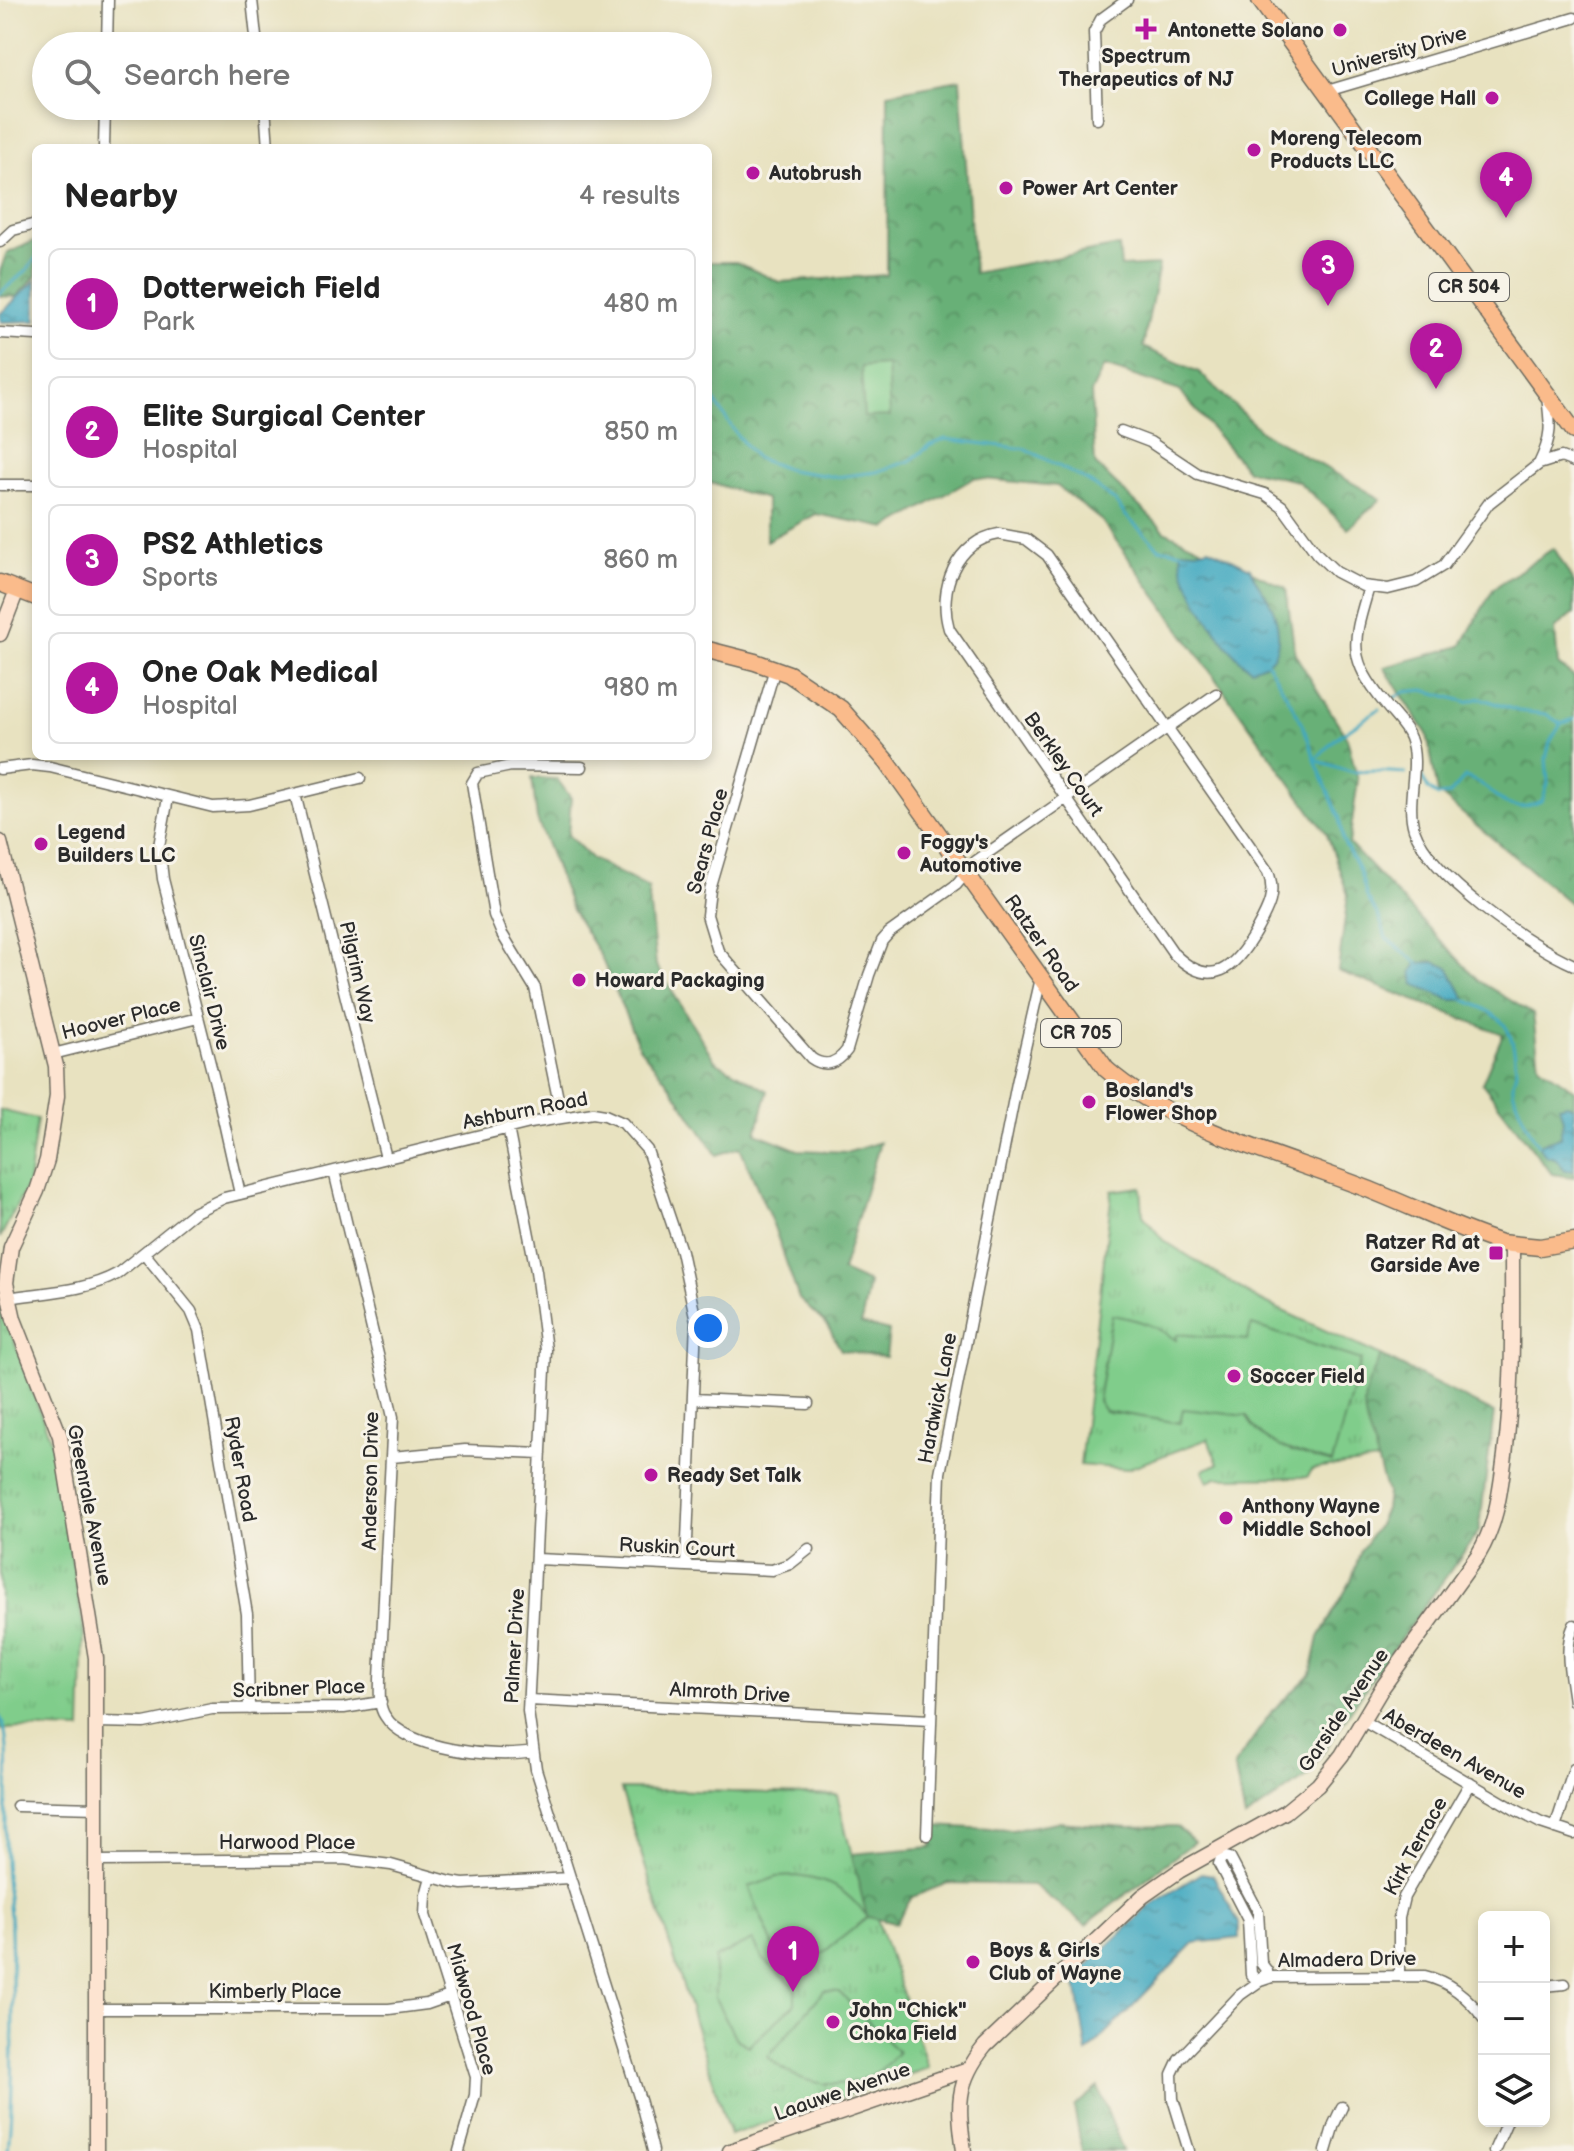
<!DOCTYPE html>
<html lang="en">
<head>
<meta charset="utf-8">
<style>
	body { margin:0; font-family:"Balsamiq Sans",sans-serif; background:#f6f6f6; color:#222 }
	.controls { position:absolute; right:24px; bottom:24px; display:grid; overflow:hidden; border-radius:12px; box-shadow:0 4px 12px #0003 }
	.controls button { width:72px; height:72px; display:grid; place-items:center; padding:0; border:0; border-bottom:2px solid #e0e0e0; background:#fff; color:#222; font:40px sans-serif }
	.you { position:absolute; left:708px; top:1328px; width:28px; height:28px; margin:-20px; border:6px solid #fff; border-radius:50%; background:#1a73e8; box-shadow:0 0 0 12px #1a73e833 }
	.badge { display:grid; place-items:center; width:52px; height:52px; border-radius:50%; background:#b5179e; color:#fff; font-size:26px; font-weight:700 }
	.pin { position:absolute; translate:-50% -66px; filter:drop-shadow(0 2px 4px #0008) }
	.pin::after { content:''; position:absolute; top:42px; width:28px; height:24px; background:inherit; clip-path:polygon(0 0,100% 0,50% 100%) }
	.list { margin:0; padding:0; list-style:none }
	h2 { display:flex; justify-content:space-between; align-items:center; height:104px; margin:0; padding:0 32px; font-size:34px }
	h2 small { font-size:26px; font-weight:400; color:#767676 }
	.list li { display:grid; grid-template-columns:52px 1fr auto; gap:24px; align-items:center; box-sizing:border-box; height:112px; margin:0 16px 16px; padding:0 16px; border:2px solid #e0e0e0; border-radius:12px }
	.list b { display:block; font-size:30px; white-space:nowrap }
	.list p { margin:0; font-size:26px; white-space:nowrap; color:#767676 }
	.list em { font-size:26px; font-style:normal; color:#767676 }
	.icon { flex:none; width:44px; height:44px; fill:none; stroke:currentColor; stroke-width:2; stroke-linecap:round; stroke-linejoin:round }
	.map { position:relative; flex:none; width:1574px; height:2151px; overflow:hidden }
	.search { position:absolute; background:#fff; box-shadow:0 4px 12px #0003; left:32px; top:32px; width:680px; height:88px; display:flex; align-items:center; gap:20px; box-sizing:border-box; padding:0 28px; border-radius:44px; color:#767676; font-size:30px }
	.panel { position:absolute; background:#fff; box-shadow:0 4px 12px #0003; left:32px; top:144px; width:680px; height:616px; border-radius:12px }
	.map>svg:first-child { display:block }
	.forest { fill:url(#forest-crowns); stroke:#4a6e51; stroke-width:2 }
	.park { fill:url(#park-tufts); stroke:#567c5b; stroke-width:2 }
	.pitch { fill:#80cd8b; stroke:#567c5b; stroke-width:2 }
	.water { fill:url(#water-ripples); stroke:#366a76; stroke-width:2 }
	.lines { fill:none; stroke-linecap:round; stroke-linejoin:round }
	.stream { stroke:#40a8c0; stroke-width:3 }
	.street-casing { stroke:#6d6b5f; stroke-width:13 }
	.secondary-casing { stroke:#6d6b5f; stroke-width:17 }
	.primary-casing { stroke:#6d6b5f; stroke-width:19 }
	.street { stroke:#fff; stroke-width:10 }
	.secondary { stroke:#fde4d1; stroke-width:14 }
	.primary { stroke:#fabb8b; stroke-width:16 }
	.poi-dot { fill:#b5179e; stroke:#f7f3e8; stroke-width:3 }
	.labels { text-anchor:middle; stroke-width:6; stroke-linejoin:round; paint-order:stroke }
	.shield { fill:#f7f3e8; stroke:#686764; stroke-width:2 }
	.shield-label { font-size:18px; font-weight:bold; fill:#2b2b2b }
	.poi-label { font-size:20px; font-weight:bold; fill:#2b2b2b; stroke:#f7f3e8; text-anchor:start }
	.street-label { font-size:20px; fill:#2b2b2b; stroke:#f7f3e8 }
</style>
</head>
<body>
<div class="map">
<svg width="1574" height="2151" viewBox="0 0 1574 2151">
	<defs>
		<pattern id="forest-crowns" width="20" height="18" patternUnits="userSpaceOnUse" patternTransform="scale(2)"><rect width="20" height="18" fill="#68b077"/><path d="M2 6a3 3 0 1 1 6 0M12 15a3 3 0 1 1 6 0" fill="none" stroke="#568f62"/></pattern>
		<pattern id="park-tufts" width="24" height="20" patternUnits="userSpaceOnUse" patternTransform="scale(2)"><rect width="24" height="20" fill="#80cd8b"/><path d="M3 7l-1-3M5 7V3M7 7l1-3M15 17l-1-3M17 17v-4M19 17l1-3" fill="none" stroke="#6fb078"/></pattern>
		<pattern id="water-ripples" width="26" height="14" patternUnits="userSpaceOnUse" patternTransform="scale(2)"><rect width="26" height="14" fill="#40a8c0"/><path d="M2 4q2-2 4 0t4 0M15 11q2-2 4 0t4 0" fill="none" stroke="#36899c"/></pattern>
	</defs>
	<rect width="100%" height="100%" fill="#f7f3e8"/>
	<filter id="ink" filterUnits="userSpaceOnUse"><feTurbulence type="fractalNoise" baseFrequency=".0125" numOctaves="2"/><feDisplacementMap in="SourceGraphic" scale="16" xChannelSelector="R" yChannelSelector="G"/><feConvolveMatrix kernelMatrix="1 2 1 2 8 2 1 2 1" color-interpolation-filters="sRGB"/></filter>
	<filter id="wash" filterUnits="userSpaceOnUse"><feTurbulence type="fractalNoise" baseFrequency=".006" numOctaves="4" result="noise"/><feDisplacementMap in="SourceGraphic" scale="32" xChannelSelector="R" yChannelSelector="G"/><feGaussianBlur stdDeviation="1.8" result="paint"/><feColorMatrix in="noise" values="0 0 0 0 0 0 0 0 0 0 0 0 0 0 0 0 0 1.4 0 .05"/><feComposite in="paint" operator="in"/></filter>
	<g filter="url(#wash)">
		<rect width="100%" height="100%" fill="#e8e2c0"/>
		<path class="forest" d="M960 80 974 273 1119 246 1121 267 1159 265 1143 347 1199 372 1262 432 1381 499 1348 529 1298 481 1247 470 1180 391 1104 366 1091 393 1095 464 1166 532 1286 588 1295 654 1347 738 1358 780 1349 844 1479 981 1533 1014 1539 1065 1574 1090V1177L1552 1174 1482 1083 1503 1034 1338 971 1348 895 1327 834 1102 521 1057 486 974 478 887 528 816 514 766 541V499L708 482V262H736L779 282 887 275 888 93Z
			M36 240V276L16 297 0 296V272L6 254Z
			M1554 548 1574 583V613L1555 629 1558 665 1574 677V904H1571L1438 793 1427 734 1384 667 1461 646 1494 588Z
			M532 778 557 779 571 798 568 835 592 859 648 888 656 965 715 1061 768 1091 756 1133 798 1150 849 1152 880 1142 842 1271 869 1283 861 1324 889 1331 886 1357 841 1350 827 1325 799 1299 774 1227 740 1147 717 1155 670 1085 639 1047 601 957 572 910 537 819Z
			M1381 1356 1494 1413 1479 1531 1374 1676 1307 1777 1245 1818 1234 1766 1272 1711 1311 1674 1319 1637 1351 1581 1361 1550 1377 1527 1385 1509 1387 1493 1362 1410 1366 1385Z
			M621 1789 837 1795 851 1854 932 1847 934 1826 1012 1830 1057 1822 1129 1827 1176 1826 1194 1842 1086 1925 1033 1885 948 1883 912 1897 896 1923 868 1917 730 2135Z
			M1098 2087 1123 2151H1082L1074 2107Z"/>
		<path class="park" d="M0 1110 37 1119 28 1184 0 1238Z
			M1141 1187 1143 1215 1163 1240 1259 1300 1381 1356C1355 1405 1363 1411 1378 1461L1313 1469 1307 1477 1217 1478 1208 1482 1203 1470 1218 1464 1208 1439 1127 1469 1080 1465 1112 1191Z
			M0 1302 53 1447 84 1630 81 1730 17 1728 0 1730Z
			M621 1789 837 1795 867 1917 877 1919 928 2068 730 2135Z"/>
		<path class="pitch" d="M887 365 890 416 864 417 861 367Z
			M1112 1315C1137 1319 1155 1325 1176 1340L1177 1334 1247 1340 1252 1325 1361 1360 1332 1463C1302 1454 1261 1447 1247 1416L1183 1409 1180 1423 1105 1411 1098 1401Z
			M797 1876C832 1881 845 1889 868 1917L799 1972 782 1967 749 1887 777 1877Z
			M753 1940 762 1958 795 1987V2004L749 2046 736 2039 715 1998V1958Z
			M824 1991 839 1992 898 2052C892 2058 886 2066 880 2070 843 2094 799 2086 768 2057Z"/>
		<path class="water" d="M36 280V321L1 322 0 314Z
			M1209 548 1250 568C1256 585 1262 587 1269 601 1278 617 1284 648 1269 661 1264 665 1257 667 1251 669 1227 653 1192 598 1183 569 1181 564 1181 556 1181 550L1197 551Z
			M1434 962 1448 967 1466 1000H1451L1414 984 1412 972 1417 963Z
			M1567 1104 1574 1107V1171L1565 1170 1555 1158 1546 1156 1538 1145 1560 1137 1563 1120 1559 1106Z
			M1201 1873 1213 1875 1239 1923V1938L1194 1943 1087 2053 1075 1977 1151 1905Z"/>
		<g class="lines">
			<path class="stream" d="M0 293 26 271 36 258
				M708 391 737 435 756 458 790 470 836 477 876 472 910 461 929 446 945 439 1026 449 1089 482 1115 501 1126 516 1159 548 1183 552
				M1266 661C1286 694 1305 722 1315 760L1353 772 1373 771 1405 773
				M1392 699 1404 692 1424 690 1467 702 1480 698 1518 711 1546 714 1561 724
				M1379 709 1336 738 1315 760 1339 817 1343 841 1360 872 1367 897 1380 919 1386 938 1418 963
				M1421 775 1428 789 1438 796 1449 795 1465 777C1498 786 1499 820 1542 801L1548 783 1546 759 1550 742 1561 724 1574 719
				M1465 1000C1503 1016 1514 1026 1516 1069 1516 1075 1512 1082 1513 1088 1514 1100 1531 1134 1538 1145
				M0 1717C14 1738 4 1827 5 1857 5 1881 10 1906 11 1930 13 2003 15 2078 8 2151"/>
		</g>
	</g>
	<g filter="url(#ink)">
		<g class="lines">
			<defs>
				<path id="street" d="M252 0 257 46
					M107 46 108 0
					M1327 91 1574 18
					M265 106 268 148
					M1097 119 1094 32 1101 19 1127 0
					M104 148 105 106
					M0 242 13 230 36 224
					M0 333 36 335
					M1121 431 1150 442 1198 474 1265 494 1282 506 1317 554 1336 572 1363 586 1388 589 1416 582 1444 565 1489 503 1539 464 1561 457 1574 462
					M1539 464C1552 437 1551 426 1547 397
					M0 485H36
					M999 534 1026 539 1047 555 1268 872C1277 895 1267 911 1256 931 1235 968 1212 991 1174 954L949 629C937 589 956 541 999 534Z
					M1369 587C1353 642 1346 656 1385 704 1393 715 1406 726 1410 738 1421 767 1405 799 1414 829 1430 876 1529 946 1574 965
					M775 668 710 890 707 915 718 951 811 1058C825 1068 837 1064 847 1050L869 975 882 941 889 933 956 885 976 861 1216 694
					M0 769 32 765 50 767 213 807 249 805 360 778
					M295 794 386 1158
					M168 798 159 846 163 879 217 1091 240 1194
					M53 1054 198 1018
					M562 1118 535 988 502 934 494 915 472 783 478 773 511 766 582 767
					M508 1128 536 1271 546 1350 528 1711 536 1769 641 2103 653 2151
					M334 1171 393 1417 380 1679C380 1691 378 1706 385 1716 405 1750 497 1759 532 1752
					M144 1253 191 1311 199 1330 247 1614 249 1709
					M8 1298C45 1292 84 1292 117 1274L193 1213 224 1198 530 1123 593 1113 605 1115 623 1123 647 1150 681 1251 696 1321 686 1565
					M693 1399 808 1404
					M392 1457 465 1450 541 1453
					M537 1559 772 1570 790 1564 809 1549
					M1574 1625C1563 1649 1571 1676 1574 1702
					M529 1700 930 1720
					M1363 1721 1514 1809 1541 1823 1574 1834
					M96 1722 144 1723 212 1709 344 1708 381 1702
					M17 1806 97 1808
					M1555 1828 1574 1769
					M927 1835 940 1473 1017 1083 1041 978
					M1218 1848 1222 1856 1230 1858 1258 1911 1261 1963 1267 1971 1260 1981 1251 1975 1248 1920 1219 1864 1222 1856
					M97 1861 343 1859 391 1865 451 1882 463 1884 569 1878
					M431 1877 426 1895 425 1915 476 2077 475 2095 459 2151
					M1399 1975V1918L1404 1897 1470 1783
					M1544 1986 1565 1984
					M97 2009H389L427 2004 450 1996
					M1189 2151 1173 2099 1172 2074 1179 2059 1240 1995 1260 1981 1272 1977 1425 1976C1451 1982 1469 1998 1484 2019
					M1326 2151 1334 2124 1342 2107
					M1494 2151 1507 2121"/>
				<path id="secondary" d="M0 634 17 590
					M0 842 56 1066 57 1096 47 1160 37 1191 11 1247 6 1283 14 1319 60 1436 96 1658V2151
					M730 2151 968 2069
					M964 2151C958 2106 955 2083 985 2046L1143 1896 1179 1871 1285 1812 1318 1785 1342 1755 1382 1688 1478 1555C1497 1524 1500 1492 1505 1455 1514 1386 1512 1316 1512 1246"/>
				<path id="primary" d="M1260 0 1574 431
					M0 583 36 597
					M708 650 755 662 789 674 841 709 887 762 1106 1069C1174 1129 1281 1155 1365 1188 1411 1206 1455 1228 1501 1243L1540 1247 1574 1241"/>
			</defs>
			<use href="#street" class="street-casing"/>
			<use href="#secondary" class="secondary-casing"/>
			<use href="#primary" class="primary-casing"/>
			<use href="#street" class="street"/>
			<use href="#secondary" class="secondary"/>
			<use href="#primary" class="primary"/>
		</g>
	</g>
	<g class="poi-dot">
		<path d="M1142 17h8v8h8v8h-8v8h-8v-8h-8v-8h8z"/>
		<circle cx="1340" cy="30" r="8"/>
		<circle cx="1492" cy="98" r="8"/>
		<circle cx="1254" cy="150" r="8"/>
		<circle cx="753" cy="173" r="8"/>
		<circle cx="1006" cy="188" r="8"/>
		<circle cx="41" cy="844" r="8"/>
		<circle cx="904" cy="853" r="8"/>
		<circle cx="579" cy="980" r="8"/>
		<circle cx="1089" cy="1102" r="8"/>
		<rect x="1488" y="1245" width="16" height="16" rx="4"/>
		<circle cx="1234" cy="1376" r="8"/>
		<circle cx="651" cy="1475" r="8"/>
		<circle cx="1226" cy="1518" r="8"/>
		<circle cx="973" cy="1962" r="8"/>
		<circle cx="833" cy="2022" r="8"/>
	</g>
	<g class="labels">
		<g class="shield">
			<rect x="1429" y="273" width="80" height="28" rx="6"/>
			<rect x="1041" y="1019" width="80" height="28" rx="6"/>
		</g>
		<g class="shield-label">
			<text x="1469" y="293">CR 504</text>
			<text x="1081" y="1039">CR 705</text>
		</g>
		<g class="poi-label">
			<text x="1324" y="37" text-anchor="end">Antonette Solano</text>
			<text x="1146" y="63" text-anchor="middle">Spectrum<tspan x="1146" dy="23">Therapeutics of NJ</tspan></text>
			<text x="1476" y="105" text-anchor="end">College Hall</text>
			<text x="1270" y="145">Moreng Telecom<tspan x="1270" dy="23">Products LLC</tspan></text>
			<text x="769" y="180">Autobrush</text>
			<text x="1022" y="195">Power Art Center</text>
			<text x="57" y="839">Legend<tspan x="57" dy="23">Builders LLC</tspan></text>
			<text x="920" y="849">Foggy's<tspan x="920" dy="23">Automotive</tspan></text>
			<text x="595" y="987">Howard Packaging</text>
			<text x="1105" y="1097">Bosland's<tspan x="1105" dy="23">Flower Shop</tspan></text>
			<text x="1480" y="1249" text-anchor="end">Ratzer Rd at<tspan x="1480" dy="23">Garside Ave</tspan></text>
			<text x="1250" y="1383">Soccer Field</text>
			<text x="667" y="1482">Ready Set Talk</text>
			<text x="1242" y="1513">Anthony Wayne<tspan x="1242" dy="23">Middle School</tspan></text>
			<text x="989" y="1957">Boys &amp; Girls<tspan x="989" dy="23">Club of Wayne</tspan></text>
			<text x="849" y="2017">John "Chick"<tspan x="849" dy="23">Choka Field</tspan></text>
		</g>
		<g class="street-label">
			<text transform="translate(1399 51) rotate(-16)" y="7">University Drive</text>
			<text transform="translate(1064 764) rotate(55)" y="7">Berkley Court</text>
			<text transform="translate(707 841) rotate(-75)" y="7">Sears Place</text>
			<text transform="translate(1042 943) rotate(55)" y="7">Ratzer Road</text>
			<text transform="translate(358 972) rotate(77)" y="7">Pilgrim Way</text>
			<text transform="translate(210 992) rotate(76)" y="7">Sinclair Drive</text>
			<text transform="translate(121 1018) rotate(-14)" y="7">Hoover Place</text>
			<text transform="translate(525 1110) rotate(-11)" y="7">Ashburn Road</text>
			<text transform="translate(937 1398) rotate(-79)" y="7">Hardwick Lane</text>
			<text transform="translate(241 1469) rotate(80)" y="7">Ryder Road</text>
			<text transform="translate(370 1481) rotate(-89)" y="7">Anderson Drive</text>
			<text transform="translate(90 1505) rotate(79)" y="7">Greenrale Avenue</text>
			<text transform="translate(677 1547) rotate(3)" y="7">Ruskin Court</text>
			<text transform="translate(514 1646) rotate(-87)" y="7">Palmer Drive</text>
			<text transform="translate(299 1688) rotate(-2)" y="7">Scribner Place</text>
			<text transform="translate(730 1692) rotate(3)" y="7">Almroth Drive</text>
			<text transform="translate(1343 1710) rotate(-56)" y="7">Garside Avenue</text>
			<text transform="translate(1455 1753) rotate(30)" y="7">Aberdeen Avenue</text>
			<text x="287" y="1849">Harwood Place</text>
			<text transform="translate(1415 1846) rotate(-61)" y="7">Kirk Terrace</text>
			<text transform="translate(1347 1959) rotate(-1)" y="7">Almadera Drive</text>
			<text x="275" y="1998">Kimberly Place</text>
			<text transform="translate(472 2009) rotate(74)" y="7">Midwood Place</text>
			<text transform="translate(842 2091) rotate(-19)" y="7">Laauwe Avenue</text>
		</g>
	</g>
</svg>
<div class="controls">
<button>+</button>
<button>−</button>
<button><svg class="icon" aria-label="layers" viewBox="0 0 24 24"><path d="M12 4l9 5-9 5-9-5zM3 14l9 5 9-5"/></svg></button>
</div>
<div class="you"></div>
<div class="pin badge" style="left:793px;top:1992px">1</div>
<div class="pin badge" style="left:1436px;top:389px">2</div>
<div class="pin badge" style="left:1328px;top:306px">3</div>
<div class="pin badge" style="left:1506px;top:218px">4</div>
<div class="search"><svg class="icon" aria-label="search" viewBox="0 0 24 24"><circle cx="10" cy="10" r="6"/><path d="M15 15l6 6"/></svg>Search here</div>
<section class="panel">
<h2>Nearby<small>4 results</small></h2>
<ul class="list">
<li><span class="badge">1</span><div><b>Dotterweich Field</b><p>Park</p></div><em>480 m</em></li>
<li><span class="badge">2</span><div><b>Elite Surgical Center</b><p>Hospital</p></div><em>850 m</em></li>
<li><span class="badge">3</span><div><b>PS2 Athletics</b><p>Sports</p></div><em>860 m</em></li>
<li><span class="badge">4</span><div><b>One Oak Medical</b><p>Hospital</p></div><em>980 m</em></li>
</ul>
</section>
</div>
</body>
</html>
